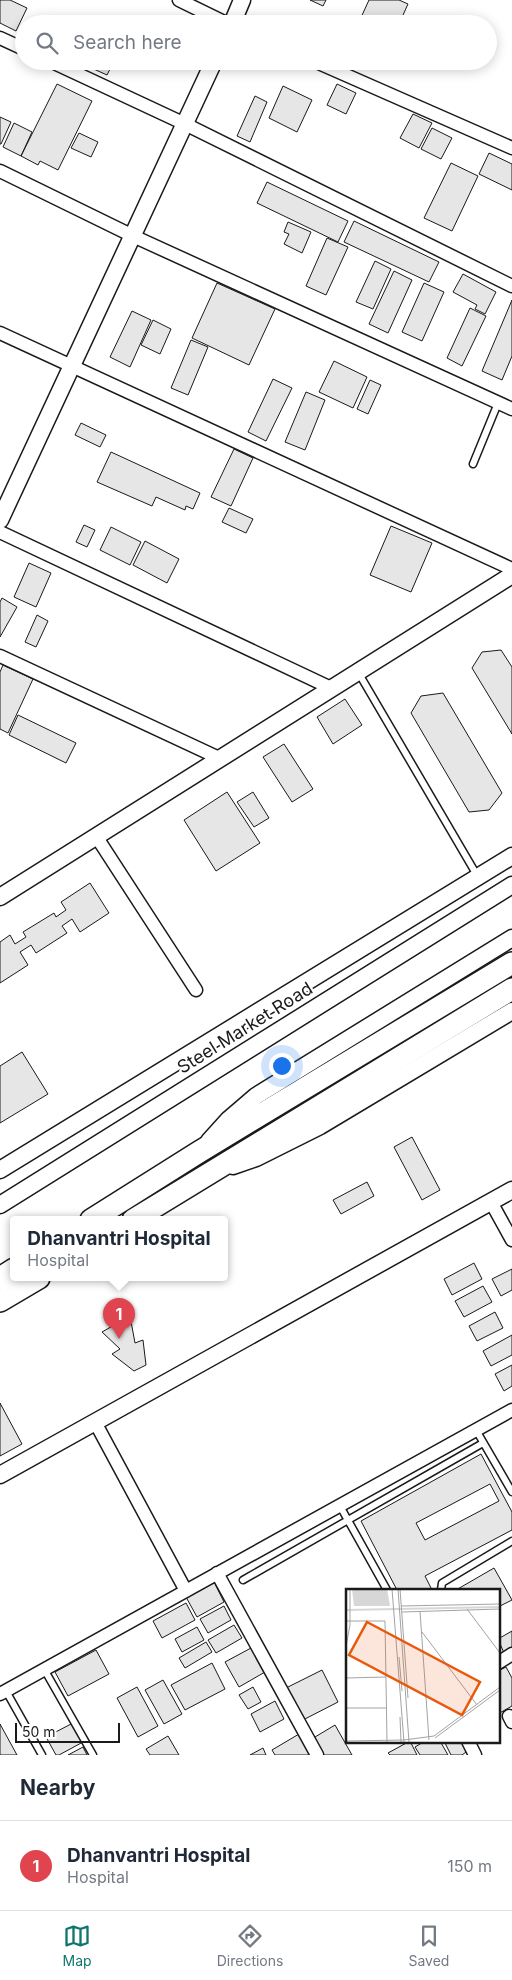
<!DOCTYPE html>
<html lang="en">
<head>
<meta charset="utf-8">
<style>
	body { margin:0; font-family:Inter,sans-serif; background:#f6f6f7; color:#1f2937 }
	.scale { position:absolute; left:15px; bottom:12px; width:105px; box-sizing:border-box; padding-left:5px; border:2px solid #1a1a1a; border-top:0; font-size:14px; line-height:18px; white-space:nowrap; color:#1a1a1a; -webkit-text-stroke:4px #fff; paint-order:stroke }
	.you { position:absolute; left:281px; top:1065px; width:18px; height:18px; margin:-12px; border:4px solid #fff; border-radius:50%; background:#1a73e8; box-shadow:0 0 0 8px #1a73e833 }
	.badge { display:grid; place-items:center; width:32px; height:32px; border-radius:50%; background:#0f766e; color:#fff; font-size:16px; font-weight:700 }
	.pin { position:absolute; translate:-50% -41px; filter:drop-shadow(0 1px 2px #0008) }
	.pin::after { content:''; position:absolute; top:26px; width:18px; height:15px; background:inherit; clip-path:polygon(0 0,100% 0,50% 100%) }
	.popup { position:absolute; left:10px; top:1216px; width:218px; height:65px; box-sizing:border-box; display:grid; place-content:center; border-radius:5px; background:#fff; filter:drop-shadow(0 1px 4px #0005); font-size:16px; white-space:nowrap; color:#747a83 }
	.popup b { font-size:19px; color:#1f2937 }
	.popup::after { content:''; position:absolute; left:50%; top:100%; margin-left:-10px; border:10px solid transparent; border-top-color:#fff }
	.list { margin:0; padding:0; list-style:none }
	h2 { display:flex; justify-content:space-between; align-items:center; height:65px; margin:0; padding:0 20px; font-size:21px }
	h2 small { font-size:16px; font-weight:400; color:#747a83 }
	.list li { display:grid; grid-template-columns:32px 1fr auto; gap:15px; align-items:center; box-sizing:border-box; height:90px; padding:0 20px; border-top:1px solid #e0e1e3 }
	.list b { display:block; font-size:19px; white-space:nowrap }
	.list p { margin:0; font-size:16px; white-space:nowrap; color:#747a83 }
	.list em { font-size:16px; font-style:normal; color:#747a83 }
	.icon { flex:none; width:28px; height:28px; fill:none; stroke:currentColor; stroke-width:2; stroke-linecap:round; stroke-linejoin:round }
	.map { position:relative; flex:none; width:512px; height:1755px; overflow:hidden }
	.search { position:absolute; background:#fff; box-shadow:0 2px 12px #0003; left:15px; right:15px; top:15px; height:55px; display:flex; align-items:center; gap:12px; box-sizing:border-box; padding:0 18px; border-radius:28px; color:#747a83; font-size:19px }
	.sheet { height:155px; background:#fff }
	nav { display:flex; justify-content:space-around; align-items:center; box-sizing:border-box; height:70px; border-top:1px solid #e0e1e3; background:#fff; font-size:14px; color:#747a83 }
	nav a { display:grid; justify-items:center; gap:2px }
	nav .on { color:#0f766e }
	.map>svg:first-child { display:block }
	.building { fill:#e6e6e6; stroke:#1a1a1a; fill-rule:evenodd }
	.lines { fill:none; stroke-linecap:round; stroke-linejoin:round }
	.service-casing { stroke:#1a1a1a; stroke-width:9 }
	.minor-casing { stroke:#1a1a1a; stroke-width:15 }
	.tertiary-casing { stroke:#1a1a1a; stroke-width:19 }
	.trunk-casing { stroke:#1a1a1a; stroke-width:24 }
	.service { stroke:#fff; stroke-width:6 }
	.minor { stroke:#fff; stroke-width:12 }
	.tertiary { stroke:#fff; stroke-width:16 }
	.trunk { stroke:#fff; stroke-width:21 }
	.labels { text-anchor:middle; stroke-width:4; stroke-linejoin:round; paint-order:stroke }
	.street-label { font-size:18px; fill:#1a1a1a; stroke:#fff }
	.inset-road { fill:none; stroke:#a3a3a3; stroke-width:1 }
	.view { fill:#e8590c; fill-opacity:0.15; stroke:#e8590c; stroke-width:2.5 }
	.inset-edge { fill:none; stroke:#1a1a1a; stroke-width:2.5 }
</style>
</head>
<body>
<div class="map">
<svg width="512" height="1755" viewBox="0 0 512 1755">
	<rect width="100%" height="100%" fill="#fff"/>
	<path class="building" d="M0 0H10L27 8 16 31 0 23Z
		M310 0H326L323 6Z
		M369 0H399L408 4 399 24H358Z
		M89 61H114L107 75 87 66Z
		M57 84 92 101 58 170 40 161 38 165 21 156Z
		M337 84 356 93 346 114 327 105Z
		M283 86 312 100 297 132 269 118Z
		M255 96 267 102 250 142 237 136Z
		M413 114 432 123 419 148 400 138Z
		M0 117 11 122 1 144H0Z
		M14 123 32 132 21 156 3 147Z
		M432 128 452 138 441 159 421 149Z
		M79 133 98 142 91 157 71 148Z
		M489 153 512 164V190L479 174Z
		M451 163 478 176 452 231 424 218Z
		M267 182 348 221 338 242 257 203Z
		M354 221 439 262 429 282 344 242Z
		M288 222 311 232 302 253 284 244 289 234 284 232Z
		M327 238 348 247 326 295 306 286Z
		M375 261 391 269 373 309 356 302Z
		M394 271 412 280 388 333 369 324Z
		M463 274 496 292 485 314 475 309 477 305 453 292Z
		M217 283 275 309 249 365 192 338Z
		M424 283 444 292 422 341 402 332Z
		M512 300V356L502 380 482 371Z
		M470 308 486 316 462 366 447 358Z
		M132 311 151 320 130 367 110 357Z
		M153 320 171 329 160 354 141 345Z
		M191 340 208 347 188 395 171 388Z
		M334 361 367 377 353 408 319 392Z
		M273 379 292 388 266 441 248 432Z
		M370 380 381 385 368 414 357 409Z
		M306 392 325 400 305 450 285 442Z
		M81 423 106 435 100 447 75 435Z
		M234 449 253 458 231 506 211 497Z
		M111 452 200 493 193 509 186 506 185 510 156 497 152 506 97 482Z
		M229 508 253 519 246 533 222 522Z
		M84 525 95 530 87 547 76 542Z
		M391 526 432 543 411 592 370 575Z
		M111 527 141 542 130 565 100 550Z
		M145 541 179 559 167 583 133 565Z
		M29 563 51 573 36 607 14 597Z
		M2 598 17 607 0 637V602Z
		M37 615 48 621 36 647 25 642Z
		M501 650 512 667V734L472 668 482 652Z
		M3 665 33 679 8 733 0 729V672Z
		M443 693 502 793 489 810 469 812 411 713 421 696Z
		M345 699 362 725 333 744 317 717Z
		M18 715 76 743 66 763 9 735Z
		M284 744 313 789 292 802 263 757Z
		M227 792 260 843 216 871 184 820Z
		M253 792 269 818 254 827 237 802Z
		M90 883 109 913 80 932 72 919 62 926 67 933 36 953 31 945 20 952 28 965 0 983V942L10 935 15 944 26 937 23 932 54 913 56 917 66 910 61 902Z
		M22 1052 48 1094 0 1123V1066Z
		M412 1137 440 1190 422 1200 394 1147Z
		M367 1182 374 1196 341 1214 333 1200Z
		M474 1263 482 1279 452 1295 444 1279Z
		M512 1269V1290L501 1296 492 1279Z
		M483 1286 492 1302 464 1317 455 1301Z
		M495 1312 503 1328 477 1341 469 1326Z
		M130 1316 135 1343 143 1340 146 1365 134 1371 112 1354 120 1349 102 1332Z
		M512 1335V1355L491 1366 483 1351Z
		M512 1365V1386L504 1391 495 1374Z
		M0 1403 22 1444 0 1456Z
		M481 1454 512 1512V1530L425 1576 432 1590H397L361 1521ZM490 1484 499 1501 425 1540 416 1523Z
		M494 1568 512 1600 498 1607V1590H456Z
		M214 1582 224 1602 197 1617 186 1597Z
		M186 1603 195 1620 162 1638 153 1621Z
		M224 1606 231 1620 208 1633 200 1619Z
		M234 1625 242 1638 216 1653 208 1640Z
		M197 1627 204 1640 182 1652 175 1639Z
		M512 1631V1649L504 1653 498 1639Z
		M206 1642 212 1652 185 1668 179 1658Z
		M251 1648 265 1672 239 1687 225 1662Z
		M96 1650 109 1674 68 1696 55 1672Z
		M212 1663 225 1689 185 1710 171 1685Z
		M506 1667 512 1678V1706L498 1714V1671Z
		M322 1670 338 1702 301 1721 284 1689Z
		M163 1680 182 1714 164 1724 145 1690Z
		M137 1687 158 1726 138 1737 117 1698Z
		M253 1687 261 1702 248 1709 239 1695Z
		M275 1701 284 1719 260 1732 251 1714Z
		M73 1723 83 1742 59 1755H56L46 1737Z
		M0 1724 17 1755H0Z
		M335 1725 352 1755H319L310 1740Z
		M299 1734 311 1755H275L272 1750Z
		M168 1736 179 1755H150L146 1749Z
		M410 1741 417 1755H390L388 1753Z
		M425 1741H440L448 1755H420L415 1747Z
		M444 1741H464L469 1750 462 1755H451Z
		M83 1747 87 1755H68Z
		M263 1748 266 1755H250Z"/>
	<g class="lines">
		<defs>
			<path id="service" d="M473 464 498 403
				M358 672 478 877
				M476 1430 512 1492
				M340 1506 387 1590
				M243 1580 483 1443
				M441 1590 442 1583 512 1541
				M44 1669 93 1755
				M6 1691 42 1755"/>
			<path id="minor" d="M179 0 228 24
				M0 38 24 49
				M50 61 185 124 512 286
				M314 61 512 148
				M0 171 133 236 512 409
				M0 333 512 569
				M0 532 331 688
				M0 656 219 758
				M96 836 196 990
				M491 1202 512 1240
				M95 1422 186 1591
				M217 1573 317 1755
				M498 1663 512 1654
				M0 1694 512 1410
				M509 1716 512 1722
				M468 1741 475 1755"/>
			<path id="tertiary" d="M232 24 242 0
				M0 520 214 61
				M0 897 512 575
				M209 1141 228 1120 256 1096 512 938
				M233 1166 256 1158 320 1126 512 1011
				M0 1170 512 856
				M0 1205 512 885
				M0 1475 512 1190"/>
			<path id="trunk" d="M91 1220 199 1152 512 963
				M133 1220 512 989
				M0 1278 14 1269
				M0 1301 39 1278"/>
		</defs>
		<use href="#service" class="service-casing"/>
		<use href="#minor" class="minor-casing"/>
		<use href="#tertiary" class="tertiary-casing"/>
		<use href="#trunk" class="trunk-casing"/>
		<use href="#service" class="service"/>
		<use href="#minor" class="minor"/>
		<use href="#tertiary" class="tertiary"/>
		<use href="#trunk" class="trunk"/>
	</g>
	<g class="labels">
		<g class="street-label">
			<text transform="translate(245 1028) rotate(-32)" y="6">Steel Market Road</text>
		</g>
	</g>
	<g transform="translate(346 1589)">
		<rect width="154" height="154" fill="#fff"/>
		<path d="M6 0H41L44 17H8ZM154 17V19L0 22V20Z" fill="#d7d7d7"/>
		<path class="inset-road" d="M46 0 58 153M52 0 63 153M54 0 62 109M55 17 154 15M121 20 154 64M74 22 83 151M56 23 154 20M0 32H39L41 153M76 43 131 116M0 57 4 36V0M53 68 56 102M0 89 40 88M0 119H40M54 128 55 153M89 149 154 101M58 151 88 147 154 98M0 152 58 151"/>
		<path class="view" d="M21 33 134 93 116 126 3 66Z"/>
		<rect width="154" height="154" class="inset-edge"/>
	</g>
</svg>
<div class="scale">50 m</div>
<div class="you"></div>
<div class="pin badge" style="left:119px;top:1339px;background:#e0444e">1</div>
<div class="popup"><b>Dhanvantri Hospital</b>Hospital</div>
<div class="search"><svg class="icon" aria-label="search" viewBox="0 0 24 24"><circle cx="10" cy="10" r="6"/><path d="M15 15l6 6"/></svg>Search here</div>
</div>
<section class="sheet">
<h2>Nearby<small></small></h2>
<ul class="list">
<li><span class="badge" style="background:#e0444e">1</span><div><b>Dhanvantri Hospital</b><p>Hospital</p></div><em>150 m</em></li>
</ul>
</section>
<nav>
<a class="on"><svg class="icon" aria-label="map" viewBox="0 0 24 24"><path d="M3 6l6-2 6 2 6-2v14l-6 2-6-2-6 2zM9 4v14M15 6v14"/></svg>Map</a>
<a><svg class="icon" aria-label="directions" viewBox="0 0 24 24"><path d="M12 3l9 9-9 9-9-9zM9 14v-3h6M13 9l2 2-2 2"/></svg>Directions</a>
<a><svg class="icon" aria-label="saved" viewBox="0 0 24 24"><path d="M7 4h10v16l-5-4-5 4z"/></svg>Saved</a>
</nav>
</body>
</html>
